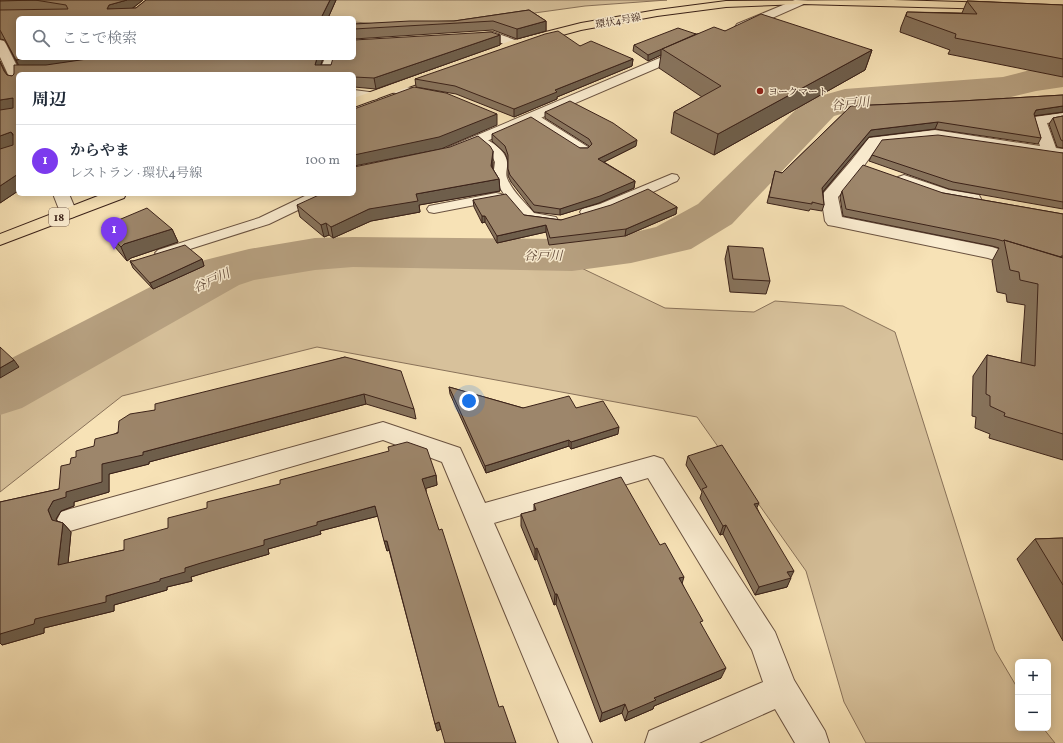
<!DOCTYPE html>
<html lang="ja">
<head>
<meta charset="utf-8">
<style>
	body { margin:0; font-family:Vollkorn,"Noto Serif JP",serif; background:#f2f2f3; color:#1f2937 }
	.controls { position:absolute; right:12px; bottom:12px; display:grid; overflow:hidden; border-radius:6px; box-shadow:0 2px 10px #0003 }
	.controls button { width:36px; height:36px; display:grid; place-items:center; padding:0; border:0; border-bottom:1px solid #e0e1e3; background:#fff; color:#1f2937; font:20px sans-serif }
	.you { position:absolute; left:469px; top:401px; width:14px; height:14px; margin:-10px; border:3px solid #fff; border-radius:50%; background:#1a73e8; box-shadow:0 0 0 6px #1a73e833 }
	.badge { display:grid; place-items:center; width:26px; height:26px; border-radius:50%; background:#7c3aed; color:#fff; font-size:13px; font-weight:700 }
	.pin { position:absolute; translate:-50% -33px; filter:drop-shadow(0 1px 2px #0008) }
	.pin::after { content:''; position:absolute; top:21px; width:14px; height:12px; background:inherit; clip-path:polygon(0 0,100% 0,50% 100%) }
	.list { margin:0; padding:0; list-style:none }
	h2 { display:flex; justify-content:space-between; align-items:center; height:52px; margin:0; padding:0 16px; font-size:17px }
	h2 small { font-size:13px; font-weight:400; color:#747a83 }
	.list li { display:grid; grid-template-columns:26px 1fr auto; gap:12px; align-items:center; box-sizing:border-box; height:72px; padding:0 16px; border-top:1px solid #e0e1e3 }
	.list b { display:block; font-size:15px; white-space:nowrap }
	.list p { margin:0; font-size:13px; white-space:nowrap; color:#747a83 }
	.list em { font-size:13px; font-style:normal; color:#747a83 }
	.icon { flex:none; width:22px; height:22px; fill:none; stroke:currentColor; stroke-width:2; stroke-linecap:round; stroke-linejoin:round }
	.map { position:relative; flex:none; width:1063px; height:743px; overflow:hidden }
	.search { position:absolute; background:#fff; box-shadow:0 2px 10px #0003; left:16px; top:16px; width:340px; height:44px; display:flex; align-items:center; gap:10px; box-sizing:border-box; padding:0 14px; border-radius:6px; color:#747a83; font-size:15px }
	.panel { position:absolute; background:#fff; box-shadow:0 2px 10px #0003; left:16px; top:72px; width:340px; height:124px; border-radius:6px }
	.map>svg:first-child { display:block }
	.green { fill:#d7c19b; stroke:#89725a }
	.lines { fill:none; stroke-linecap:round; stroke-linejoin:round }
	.river { fill:#b7a181; fill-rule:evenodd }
	.service-casing { stroke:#6a5240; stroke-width:2 }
	.minor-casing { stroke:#6a5240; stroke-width:2 }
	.primary-casing { stroke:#3b2219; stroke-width:2 }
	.service { fill:#faecd0; fill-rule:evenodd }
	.minor { fill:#faecd0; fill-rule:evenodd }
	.primary { fill:#f7e2b6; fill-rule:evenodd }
	.wall { fill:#87735c; stroke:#3b2219 }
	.shaded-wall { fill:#6e5e4b; stroke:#3b2219 }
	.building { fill:#9d866b; stroke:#3b2219 }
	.poi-dot { fill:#8f2418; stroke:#faecd0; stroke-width:1.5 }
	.labels { text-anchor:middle; stroke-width:3; stroke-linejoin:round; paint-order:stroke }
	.far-street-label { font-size:10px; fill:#3b2219; stroke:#faecd0 }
	.far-poi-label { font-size:10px; fill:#3b2219; stroke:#faecd0; text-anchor:start }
	.shield { fill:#faecd0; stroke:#745f50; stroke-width:1 }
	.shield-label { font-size:11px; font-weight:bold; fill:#3b2219 }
	.water-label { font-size:13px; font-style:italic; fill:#664e3d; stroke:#faecd0 }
</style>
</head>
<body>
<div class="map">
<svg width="1063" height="743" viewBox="0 0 1063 743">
	<rect width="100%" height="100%" fill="#f7e2b6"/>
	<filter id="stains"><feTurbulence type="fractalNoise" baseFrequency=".005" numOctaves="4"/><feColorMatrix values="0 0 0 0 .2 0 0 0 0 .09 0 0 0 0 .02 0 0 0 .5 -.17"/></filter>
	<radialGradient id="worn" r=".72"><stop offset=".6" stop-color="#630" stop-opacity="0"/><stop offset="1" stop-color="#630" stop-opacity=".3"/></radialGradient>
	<path class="green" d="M324 0H667L585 6 462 23 392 25 354 22V18H307Z
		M313 261H454L573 264 665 308 754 312 775 301 843 306 895 332 995 650 1018 689V728H1043L1055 743H866L844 702 806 571 697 417 317 347 122 396 0 492V395L225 281 247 273Z"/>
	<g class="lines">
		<path class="river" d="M1063 65V87L1036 91 1003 99 845 113 834 116 732 224 691 249 631 263 572 271 353 267 315 270 254 280 239 285 22 408 0 415V364L201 261 249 249 315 238 353 237 572 239 631 233 656 227 698 204 806 100 845 89 1003 77 1034 69Z"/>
		<defs>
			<path id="service" d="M532 113 536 114 588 147 590 150 588 153H580L528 120 526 117 528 114Z
				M478 136C489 139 506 150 507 162 508 167 505 173 507 178 512 191 525 203 534 213L556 217 558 220 556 223 551 224 524 220 509 202 493 177 495 162 492 156 472 140 474 137Z
				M672 174 677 175 679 178 677 181C658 189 600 219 582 215L580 212 582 209 600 204Z
				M496 193 501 194 503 197 501 200 434 213 429 212 427 209 429 206 434 205Z
				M309 194H327L325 197 269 224 168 256 163 258 158 256 155 253 158 250 259 218Z"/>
			<path id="minor" d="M795 0 808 1 806 3 745 30H737L735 27 737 24Z
				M493 32 518 41 520 44 518 47C509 49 502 42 493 40 485 38 475 43 467 41L465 38 467 35Z
				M0 40 4 41 6 44 21 74H18V85L13 84 11 81 0 57Z
				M688 46 692 47 694 50 692 53 459 153 454 155 449 153 446 150 449 147Z
				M325 58H337L332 74H318Z
				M395 85 435 92 440 93 442 96 440 99 435 100 390 92 388 89 390 86Z
				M354 90 377 93 379 96 377 99 372 100 354 98Z
				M1063 113V121L1047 123 1056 148 1063 149V159L935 140 879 145 863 167 838 197 842 217 992 247 1063 270V282L988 258 834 226 828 225 825 221 821 196 851 161 869 138 935 130 1040 146 1032 120 1034 117Z
				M904 175 949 190 979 195 981 199 979 203C959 208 918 190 898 183L896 180 898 177Z
				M53 194H69L77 213 74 217 68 218 62 217Z
				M383 422 460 448 485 503 654 456 663 459 775 632 794 680 825 731 829 743H795L775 709 699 743H645L649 731 763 682 752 650 648 478 494 523 592 743H559L442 462 383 440 70 531 61 528 57 520 61 512 70 509Z"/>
			<path id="primary" d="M893 0 996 3 1002 6 996 9 802 4 726 7 657 16 581 30 518 47 354 107V98L510 41 581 23 657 10 726 1Z
				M103 194H126L124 198 0 245V234Z"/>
		</defs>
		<use href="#service" class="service-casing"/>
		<use href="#minor" class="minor-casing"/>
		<use href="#primary" class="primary-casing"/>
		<use href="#service" class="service"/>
		<use href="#minor" class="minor"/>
		<use href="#primary" class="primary"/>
	</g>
	<path class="wall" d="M0 0H143L133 8H136L146 0H336L328 18H18V58H323L321 65H331L500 35V45L376 89 354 87V74H18V191L0 203V61L7 75 12 76 14 74 18 65 5 40 0 39Z
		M967 1 1063 5V77L948 54 950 50 900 32 901 27 907 12 962 13Z
		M529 10 546 21V31L517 39 493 30 354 39V24L454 21Z
		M725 31 872 50 865 70 714 155 671 133 674 112 702 97 659 68 661 55 648 61 633 51 634 45 696 34Z
		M580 46 633 59 632 66 557 97V99L514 117 456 94 416 87 415 79Z
		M1063 95V112L1034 116 1041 138 1038 144 935 129 869 137 823 192 824 205 822 211 810 209 809 211 767 203 775 171 782 173 851 106 961 101Z
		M545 112 636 146 604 162 635 181 634 188 599 203 560 215 534 212 511 182 508 176V161L505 153 492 141V134L580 148H588L589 147V146L545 118Z
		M1063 116V148L1057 147 1049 124 1053 118Z
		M1063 153V209L949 189 869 161 872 155Z
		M493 162V169L499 179 500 191 419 205 420 212 371 221 333 238 329 235 324 237 300 217 297 205Z
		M842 191 943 193 1063 214V460L989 438 990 434 975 428 976 417 972 416 973 376 987 355 1021 363 1025 305 1007 302 1006 294 997 292 992 261 999 248 992 246 843 216 840 197Z
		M473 200 524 215 561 220 677 207 676 214 625 236 549 245 546 232 497 243 485 222 482 223 474 207Z
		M102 227 172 229 178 242 131 258 127 261 109 240Z
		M728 246 770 281 766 294 730 292 725 259Z
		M202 259 204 266 153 289 133 268 130 261H133Z
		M345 357 414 409 416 419 366 404 149 462V464L109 474V492L74 502V506L61 511 56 519 57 521 63 523 71 532 68 563 124 550 436 475 437 485 426 488 441 729 437 731 389 550 387 551 378 516 320 531 321 534 268 549 269 554 207 572 191 577 192 581 167 587V590L114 605V611L44 628V633L2 645 0 643V502L59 489 70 464 76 457 155 410Z
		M449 387 523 408H576L618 434 571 449 569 446 486 473 450 394Z
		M688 456 757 508 790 577 787 587 755 595 723 534 720 535 700 498 702 492 686 465Z
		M534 504 660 545 682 583 701 625 721 678 654 706 653 709 625 721 622 713 600 722 556 604 554 605 537 559 535 560 521 526V514L534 511Z
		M1063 538V641L1017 559 1035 539Z"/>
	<path class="shaded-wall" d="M127 0H143L130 10 107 9 109 5Z
		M330 0H336L328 18H321Z
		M546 21V31L517 39V29Z
		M500 35V45L376 89 374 78Z
		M661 49V55L648 61V55Z
		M872 50 865 70 714 155 718 134Z
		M28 58H96L21 70 16 60Z
		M317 58H323L318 74 315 65Z
		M633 59 632 66 557 97V99L514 117V109L555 90Z
		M13 98 18 107 0 112V100Z
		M1063 106V112L1033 116 1036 110Z
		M497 114V125L441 149 354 166V155Z
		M938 122 935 129 869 137 820 195 822 188 871 130Z
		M11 132 18 144 0 150V136Z
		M637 140 636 146 598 165V159Z
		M493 151V162L492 178 491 166Z
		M18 174V191L0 203V186Z
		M499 179 500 191 419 205 420 212 371 221 333 238 331 227 369 209 416 194Z
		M635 181 634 188 599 203 560 215V209Z
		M677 207 676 214 625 236 626 229Z
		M482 216H485V222L482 223Z
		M326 223 329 235 324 237 321 225Z
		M546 225V232L497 243V236Z
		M172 229 178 242 131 258 127 261 121 247 124 244Z
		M202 259 204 266 153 289 150 283Z
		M14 360 19 367 0 378V368Z
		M364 394 366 404 149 462V464L109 474V492L74 502V506L61 511 56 519 61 529 52 520 48 510 53 501 66 492 102 464 143 452Z
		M619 427 618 434 571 449V442Z
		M569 440V446L486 473 485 466Z
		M436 475 437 485 424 489 422 479Z
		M759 503 755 512 754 504Z
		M375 506 378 516 320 531 321 534 268 549 269 554 207 572 191 577 192 581 167 587V590L114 605V611L44 628V633L2 645 0 643V634L35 619 160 579 185 568 264 540 317 522Z
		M63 523 71 532 67 574 58 565Z
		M726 525 723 534 720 535 723 526Z
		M384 541H387L389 550 387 551Z
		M537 548V559L535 560V549Z
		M794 571 790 579 791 578 787 587 755 595 759 587 787 572Z
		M684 577 681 587 679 578Z
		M555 594H557L556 604 554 605Z
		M726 668 721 678 654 706 653 709 625 721 628 712 654 698Z
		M625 704 622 713 600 722 602 713Z
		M439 722 441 729 437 731 435 724Z"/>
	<path class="building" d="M0 0H35L0 1Z
		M35 0H127L109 5 107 9 136 8 146 0H330L321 18H18V58H28L16 60 0 30V10L68 9 66 5Z
		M967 1 1063 5V59L955 38 956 34 906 16 907 12 977 14Z
		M529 10 546 21 517 29 493 21 354 29V24L410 21H454Z
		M761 14 872 50 718 134 674 112 721 86 662 49 714 27 725 31Z
		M678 28 696 34 662 49 648 55 634 45Z
		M558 31 580 46 591 41 633 59 555 90 557 92 514 109 455 86 415 79 545 34Z
		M491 32 500 35 374 78 354 77V74H18V174L0 186V149L13 145V134L11 132 0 136V110L13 108V98L0 100V62L4 71 7 75 12 76 14 74V65H46L94 58H317L315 65H331L333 58H354V40Z
		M414 87 446 93 497 114 439 137 354 155V109Z
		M1063 95V106L1036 110 1034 114 1041 138 938 122 871 130 822 188 824 205 812 202V204L769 197 775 171 782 173 851 106 961 101Z
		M570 101 613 123 637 140 598 159 635 181 600 196 560 209 534 205 510 175 508 169V155L505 146 492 134 531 117 580 148H588L592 144 589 139 545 112Z
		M1063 116V141L1061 140 1053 118Z
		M938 135 1063 153V202L953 182 872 155 882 140Z
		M478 136 490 146 493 151 491 166 499 179 416 194 418 201 369 209 331 227 326 223 321 225 297 205 321 194H354V167L450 147Z
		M863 165 943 193 1063 214V256H1061V257L1004 240 1003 241 996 239 846 209 842 191Z
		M648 189 677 207 626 229 550 238 546 225 497 236 485 216H482L473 200 506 194 524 215 561 220 611 205Z
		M147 208 172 229 124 244 121 247 102 227Z
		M1004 240 1063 258V434L1004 416 1005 413 990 406V396L986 394 987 355 1035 366 1038 284 1020 280 1019 272 1010 270Z
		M185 245 202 259 150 283 130 261H133Z
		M728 246 763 248 770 281 733 279Z
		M0 347 14 360 0 368Z
		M345 357 401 371 414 409 364 394 143 452V455L102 464V482L66 492V497L53 501 48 510 52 520 63 523 58 565 124 550V540L168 528V518L207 508V502L280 484V480L389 451 388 447 407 442 427 449 436 475 422 479 439 530 442 529 499 707 503 706 516 743H445L439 722 435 724 387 541H384L375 506 317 522V525L264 540V545L201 563 185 568V572L160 579V581L106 596V602L35 619 34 624 0 634V502L59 489 61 466 70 464 71 458 76 457V451L94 446 95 439 118 433 119 421 130 414 155 410V404Z
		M449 387 523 408 569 396 576 408 603 401 619 427 571 442 569 440 485 466Z
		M722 445 759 503 754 504 794 571 787 572 791 578 759 587 726 525 723 526 702 489 707 487 688 456Z
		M621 477 660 545 665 543 684 577 679 578 703 621 700 622 726 668 654 698 656 700 628 712 625 704 602 713 557 594H555L537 548 535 549 521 514 536 510 534 504Z
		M1063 538V585L1035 539Z"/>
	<circle class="poi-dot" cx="760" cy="91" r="4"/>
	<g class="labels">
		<g class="far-street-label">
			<text transform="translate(618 20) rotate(-10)" y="4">環状4号線</text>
		</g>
		<g class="far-poi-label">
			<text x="768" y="95">ヨークマート</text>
		</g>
		<rect class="shield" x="49" y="208" width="20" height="18" rx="3"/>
		<g class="shield-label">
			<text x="59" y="221">18</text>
		</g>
		<g class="water-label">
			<text transform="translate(850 103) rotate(-6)" y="5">谷戸川</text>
			<text x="543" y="260">谷戸川</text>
			<text transform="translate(211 280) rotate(-25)" y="5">谷戸川</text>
		</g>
	</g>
	<rect width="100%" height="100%" filter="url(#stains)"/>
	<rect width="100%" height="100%" fill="url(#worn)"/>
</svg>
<div class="controls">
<button>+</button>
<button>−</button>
</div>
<div class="you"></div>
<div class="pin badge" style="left:114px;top:250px">1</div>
<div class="search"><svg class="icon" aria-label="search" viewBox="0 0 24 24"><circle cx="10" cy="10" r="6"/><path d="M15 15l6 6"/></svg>ここで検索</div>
<section class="panel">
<h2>周辺<small></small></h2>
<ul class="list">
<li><span class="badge">1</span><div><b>からやま</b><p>レストラン · 環状4号線</p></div><em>100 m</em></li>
</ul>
</section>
</div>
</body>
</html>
